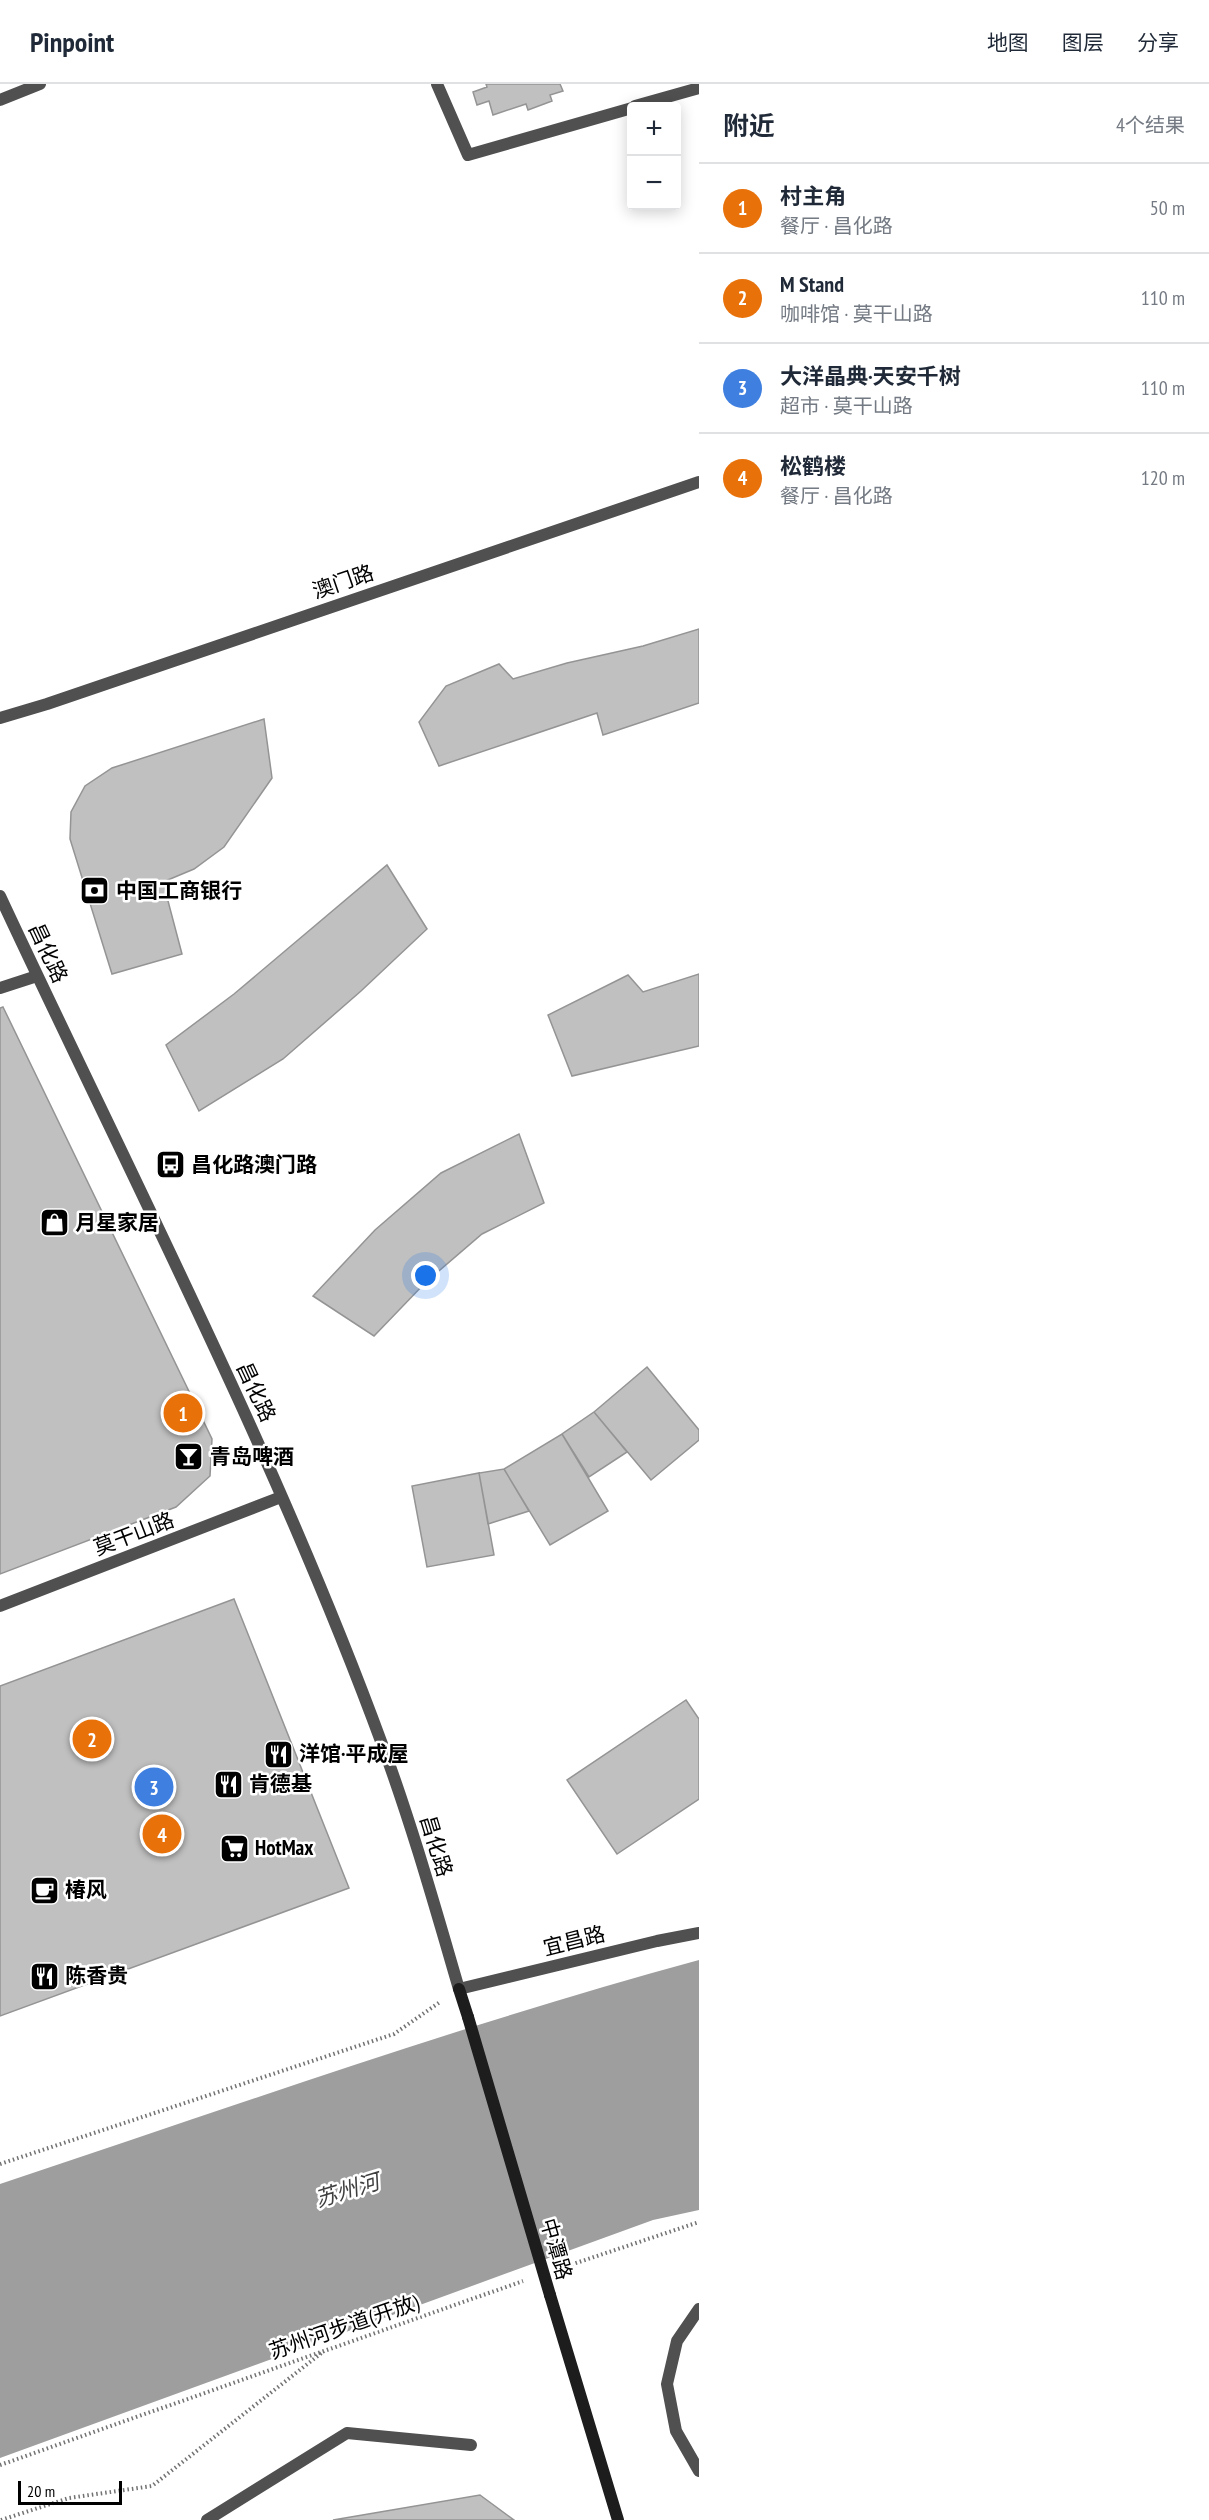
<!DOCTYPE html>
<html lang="zh">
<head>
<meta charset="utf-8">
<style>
	body { margin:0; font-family:"PT Sans Narrow","Noto Sans SC",sans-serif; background:#f2f2f3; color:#1f2937 }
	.controls { position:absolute; right:18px; top:18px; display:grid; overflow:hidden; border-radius:6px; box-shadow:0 3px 15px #0003 }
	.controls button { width:54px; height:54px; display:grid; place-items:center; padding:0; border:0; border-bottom:2px solid #e0e1e3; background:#fff; color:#1f2937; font:30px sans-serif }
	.scale { position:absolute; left:18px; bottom:15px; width:104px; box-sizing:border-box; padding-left:6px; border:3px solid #000; border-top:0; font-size:16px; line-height:21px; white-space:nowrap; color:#000; -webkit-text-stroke:4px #fff; paint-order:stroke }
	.you { position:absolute; left:426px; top:1192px; width:21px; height:21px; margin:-15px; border:4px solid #fff; border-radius:50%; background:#1a73e8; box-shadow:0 0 0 9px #1a73e833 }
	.badge { display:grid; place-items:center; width:39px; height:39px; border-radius:50%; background:#000; color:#fff; font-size:20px; font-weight:700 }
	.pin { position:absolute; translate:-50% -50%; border:3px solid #fff; box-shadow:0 2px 6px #0006 }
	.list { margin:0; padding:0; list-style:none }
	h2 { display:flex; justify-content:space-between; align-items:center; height:78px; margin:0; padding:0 24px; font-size:26px }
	h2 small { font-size:20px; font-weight:400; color:#747a83 }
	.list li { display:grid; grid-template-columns:39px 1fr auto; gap:18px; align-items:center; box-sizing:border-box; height:90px; padding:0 24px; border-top:2px solid #e0e1e3 }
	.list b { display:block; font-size:22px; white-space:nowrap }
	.list p { margin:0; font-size:20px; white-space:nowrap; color:#747a83 }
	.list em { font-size:20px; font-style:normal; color:#747a83 }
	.map { position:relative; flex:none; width:699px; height:2436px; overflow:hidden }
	header { display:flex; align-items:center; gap:36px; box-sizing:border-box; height:84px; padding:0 30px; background:#fff; border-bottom:2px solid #e0e1e3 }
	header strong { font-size:28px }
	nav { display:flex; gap:33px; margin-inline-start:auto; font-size:21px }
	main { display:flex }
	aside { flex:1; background:#fff }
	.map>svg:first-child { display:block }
	.water { fill:#9e9e9e }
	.building { fill:#c0c0c0; stroke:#949494; stroke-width:1.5 }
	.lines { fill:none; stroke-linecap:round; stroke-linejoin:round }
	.path { stroke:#727272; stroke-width:4; stroke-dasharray:1.5 3; stroke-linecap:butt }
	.lane { stroke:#505050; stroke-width:12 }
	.street { stroke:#505050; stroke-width:12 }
	.secondary { stroke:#1d1d1d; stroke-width:12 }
	.secondary-bridge { stroke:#1d1d1d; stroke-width:12 }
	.labels { text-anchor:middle; stroke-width:5; stroke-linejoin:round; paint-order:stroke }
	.street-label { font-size:21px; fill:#000; stroke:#fff }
	.poi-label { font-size:21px; font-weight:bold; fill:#000; stroke:#fff; text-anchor:start }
	.water-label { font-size:22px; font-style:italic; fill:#3f3f3f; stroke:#fff }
</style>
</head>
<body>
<header>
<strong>Pinpoint</strong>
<nav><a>地图</a><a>图层</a><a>分享</a></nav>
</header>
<main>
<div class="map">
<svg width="699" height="2436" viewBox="0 0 699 2436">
	<rect width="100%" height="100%" fill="#fff"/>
	<path class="water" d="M699 1876V2126L653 2136 0 2374V2100C232 2023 463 1940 699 1876Z"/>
	<path class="building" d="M486 0H560L563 7 550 11 552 17 528 26 526 20 493 31 489 17 477 21 473 8 487 3Z
		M699 545V619L603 651 597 629 439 682 419 638 446 602 499 580 513 595 567 579 643 562Z
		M264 635 272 694 224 763 194 785 163 798 182 870 112 890 70 755 71 728 85 702 112 684Z
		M387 781 427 845 361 907 283 975 199 1027 166 961 234 910Z
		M699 890V962L572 992 548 931 628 891 643 908Z
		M3 923 212 1355 210 1392 176 1423 0 1490V924Z
		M519 1050 544 1119 482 1150 426 1198 374 1252 313 1212 375 1146 441 1089Z
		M647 1283 699 1346V1356L651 1396 594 1328Z
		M594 1328 627 1368 589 1393 562 1350Z
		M562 1350 608 1427 550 1461 504 1385Z
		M504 1385 529 1427 488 1440 479 1389Z
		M479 1389 494 1471 427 1483 412 1402Z
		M234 1515 349 1804 0 1932V1602Z
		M686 1616 699 1635V1715L617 1770 567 1696Z
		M480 2411 514 2436H333Z"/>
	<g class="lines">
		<path class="path" d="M0 2080 394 1950 440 1918
			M567 2182 699 2138
			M0 2381 523 2197
			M1 2436 69 2414 152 2402 324 2267"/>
		<path class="lane" d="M437 0 468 71 632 24
			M635 22 699 4
			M0 904 37 892
			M699 2225 677 2257 667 2300 676 2347 699 2387
			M207 2436 347 2349 471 2361"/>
		<path class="street" d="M0 16 40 0
			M0 634 47 620 699 398
			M0 812C131 1093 275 1369 382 1660 412 1741 435 1823 459 1905L657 1857 699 1849
			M0 1522 281 1413"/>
		<path class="secondary" d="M459 1905 468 1933
			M550 2211 618 2436"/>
		<path class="secondary-bridge" d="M468 1933 550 2211"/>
	</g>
	<defs>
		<symbol id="bank-square" viewBox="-11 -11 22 22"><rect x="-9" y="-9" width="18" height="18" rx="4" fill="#000" stroke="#fff"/><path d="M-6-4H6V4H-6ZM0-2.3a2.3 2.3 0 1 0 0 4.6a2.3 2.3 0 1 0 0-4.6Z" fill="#fff"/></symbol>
		<symbol id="bus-square" viewBox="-11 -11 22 22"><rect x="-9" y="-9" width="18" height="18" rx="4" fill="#000" stroke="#fff"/><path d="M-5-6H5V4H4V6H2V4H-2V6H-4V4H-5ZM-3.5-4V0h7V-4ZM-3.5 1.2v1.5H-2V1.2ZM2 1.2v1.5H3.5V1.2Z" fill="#fff"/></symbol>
		<symbol id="shop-square" viewBox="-11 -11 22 22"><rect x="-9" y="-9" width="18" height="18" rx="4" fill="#000" stroke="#fff"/><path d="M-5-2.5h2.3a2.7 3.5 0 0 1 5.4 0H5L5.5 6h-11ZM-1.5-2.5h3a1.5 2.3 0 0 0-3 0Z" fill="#fff"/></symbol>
		<symbol id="bar-square" viewBox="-11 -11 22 22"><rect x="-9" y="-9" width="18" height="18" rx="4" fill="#000" stroke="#fff"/><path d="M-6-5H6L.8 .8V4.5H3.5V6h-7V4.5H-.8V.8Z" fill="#fff"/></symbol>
		<symbol id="restaurant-square" viewBox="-11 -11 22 22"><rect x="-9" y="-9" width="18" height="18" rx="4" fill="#000" stroke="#fff"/><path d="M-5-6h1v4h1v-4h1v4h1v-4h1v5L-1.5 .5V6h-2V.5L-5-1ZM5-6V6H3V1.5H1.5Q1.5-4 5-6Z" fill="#fff"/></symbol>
		<symbol id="supermarket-square" viewBox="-11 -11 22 22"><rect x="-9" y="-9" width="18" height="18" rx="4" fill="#000" stroke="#fff"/><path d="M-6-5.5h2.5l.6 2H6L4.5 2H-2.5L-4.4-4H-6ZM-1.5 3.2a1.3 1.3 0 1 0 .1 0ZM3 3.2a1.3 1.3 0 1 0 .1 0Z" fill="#fff"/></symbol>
		<symbol id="cafe-square" viewBox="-11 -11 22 22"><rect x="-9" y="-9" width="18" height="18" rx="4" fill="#000" stroke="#fff"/><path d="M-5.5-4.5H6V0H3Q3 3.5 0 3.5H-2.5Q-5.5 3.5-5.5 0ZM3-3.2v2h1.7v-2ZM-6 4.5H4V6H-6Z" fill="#fff"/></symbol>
	</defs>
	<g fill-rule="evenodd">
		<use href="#bank-square" x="78" y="790" width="33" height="33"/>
		<use href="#bus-square" x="154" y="1064" width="33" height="33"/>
		<use href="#shop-square" x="38" y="1122" width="33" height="33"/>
		<use href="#bar-square" x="172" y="1356" width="33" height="33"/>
		<use href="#restaurant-square" x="262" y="1654" width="33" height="33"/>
		<use href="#restaurant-square" x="212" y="1684" width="33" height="33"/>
		<use href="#supermarket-square" x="218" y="1748" width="33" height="33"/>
		<use href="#cafe-square" x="28" y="1790" width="33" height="33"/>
		<use href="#restaurant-square" x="28" y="1876" width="33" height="33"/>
	</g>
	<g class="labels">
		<g class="street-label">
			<text transform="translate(343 498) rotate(-19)" y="7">澳门路</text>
			<text transform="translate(48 869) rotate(65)" y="7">昌化路</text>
			<text transform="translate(256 1308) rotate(65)" y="7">昌化路</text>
			<text transform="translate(134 1450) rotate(-21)" y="7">莫干山路</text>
			<text transform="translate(436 1762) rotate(73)" y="7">昌化路</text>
			<text transform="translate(574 1857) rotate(-14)" y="7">宜昌路</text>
			<text transform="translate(556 2165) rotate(74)" y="7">中潭路</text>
			<text transform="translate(344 2243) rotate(-19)" y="7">苏州河步道(开放)</text>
		</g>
		<g class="poi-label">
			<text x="116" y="814">中国工商银行</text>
			<text x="191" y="1088">昌化路澳门路</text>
			<text x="75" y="1146">月星家居</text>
			<text x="210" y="1380">青岛啤酒</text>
			<text x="299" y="1677">洋馆·平成屋</text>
			<text x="249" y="1707">肯德基</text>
			<text x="255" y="1771">HotMax</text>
			<text x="65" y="1813">椿风</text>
			<text x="65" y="1899">陈香贵</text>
		</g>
		<g class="water-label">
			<text transform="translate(347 2106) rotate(-17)" y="8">苏州河</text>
		</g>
	</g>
</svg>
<div class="controls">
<button>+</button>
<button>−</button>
</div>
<div class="scale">20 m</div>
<div class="you"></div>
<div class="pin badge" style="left:183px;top:1329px;background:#e8710a">1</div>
<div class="pin badge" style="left:92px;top:1655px;background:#e8710a">2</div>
<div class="pin badge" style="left:154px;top:1703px;background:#3f7fe0">3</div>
<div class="pin badge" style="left:162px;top:1750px;background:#e8710a">4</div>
</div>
<aside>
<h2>附近<small>4个结果</small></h2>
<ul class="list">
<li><span class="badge" style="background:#e8710a">1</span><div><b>村主角</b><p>餐厅 · 昌化路</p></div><em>50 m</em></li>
<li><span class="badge" style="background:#e8710a">2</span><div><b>M Stand</b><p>咖啡馆 · 莫干山路</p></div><em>110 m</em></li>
<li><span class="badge" style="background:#3f7fe0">3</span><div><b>大洋晶典·天安千树</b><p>超市 · 莫干山路</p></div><em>110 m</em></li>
<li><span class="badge" style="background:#e8710a">4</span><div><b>松鹤楼</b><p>餐厅 · 昌化路</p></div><em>120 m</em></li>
</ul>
</aside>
</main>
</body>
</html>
